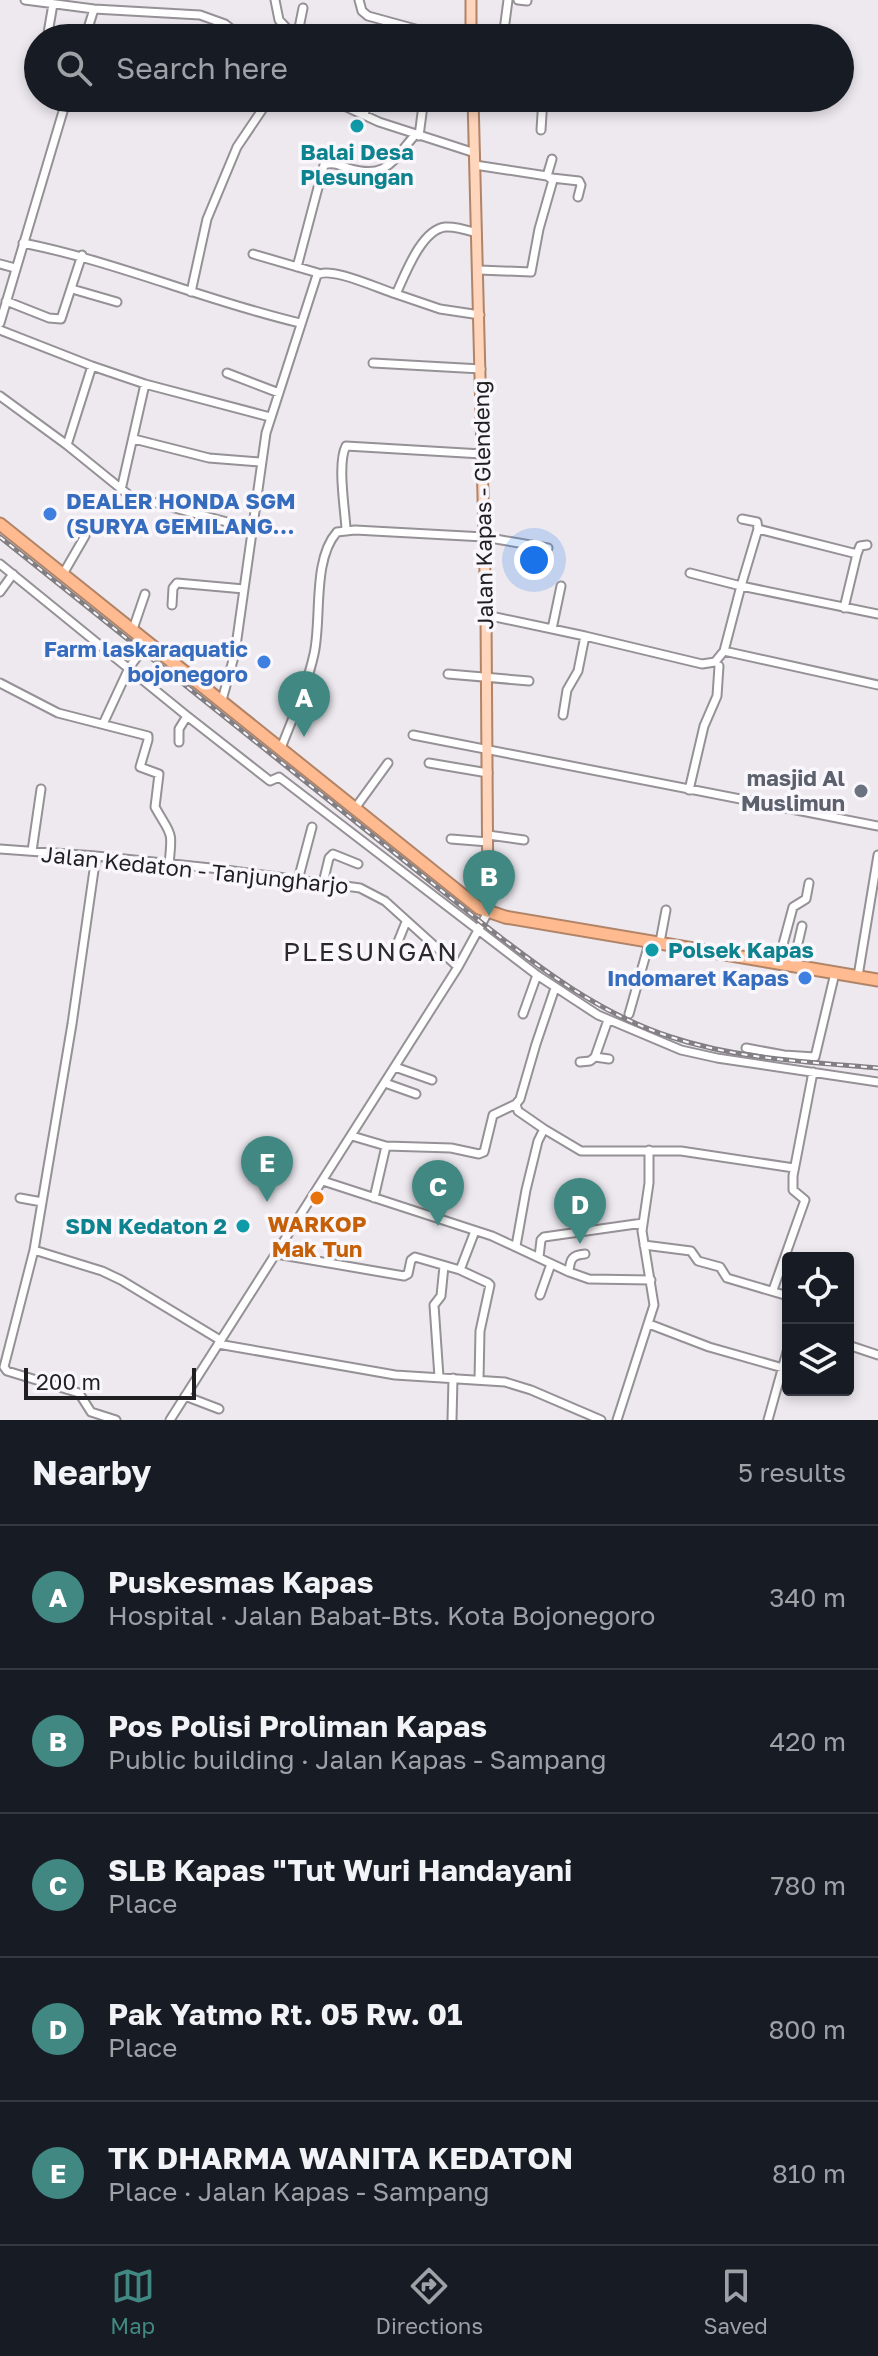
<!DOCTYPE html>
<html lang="en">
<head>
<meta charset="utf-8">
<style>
	body { margin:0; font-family:"Golos Text",sans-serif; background:#20242c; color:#f1f3f6 }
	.controls { position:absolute; right:24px; bottom:24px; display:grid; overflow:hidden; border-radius:8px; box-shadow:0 4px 12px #0003 }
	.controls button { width:72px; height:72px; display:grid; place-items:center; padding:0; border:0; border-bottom:2px solid #363941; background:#171b24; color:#f1f3f6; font:40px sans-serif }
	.scale { position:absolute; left:24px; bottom:20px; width:172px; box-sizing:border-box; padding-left:8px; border:4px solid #1f1e20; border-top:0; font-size:22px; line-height:28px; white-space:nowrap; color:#1f1e20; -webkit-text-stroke:6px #faf7fc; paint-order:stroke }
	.you { position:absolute; left:534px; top:560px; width:28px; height:28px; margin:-20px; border:6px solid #fff; border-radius:50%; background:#1a73e8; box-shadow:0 0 0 12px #1a73e833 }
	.badge { display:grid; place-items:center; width:52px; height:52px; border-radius:50%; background:#428882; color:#fff; font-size:26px; font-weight:700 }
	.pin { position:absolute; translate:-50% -66px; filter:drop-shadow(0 2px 4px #0008) }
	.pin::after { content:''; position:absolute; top:42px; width:28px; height:24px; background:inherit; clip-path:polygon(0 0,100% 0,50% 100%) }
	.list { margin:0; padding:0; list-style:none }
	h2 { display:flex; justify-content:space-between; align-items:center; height:104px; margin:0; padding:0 32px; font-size:34px }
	h2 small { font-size:26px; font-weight:400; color:#9ea1a6 }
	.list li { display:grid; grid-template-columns:52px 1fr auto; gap:24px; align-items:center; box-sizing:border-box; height:144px; padding:0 32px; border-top:2px solid #363941 }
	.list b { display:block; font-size:30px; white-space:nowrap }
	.list p { margin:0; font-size:26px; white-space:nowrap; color:#9ea1a6 }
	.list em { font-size:26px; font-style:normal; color:#9ea1a6 }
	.icon { flex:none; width:44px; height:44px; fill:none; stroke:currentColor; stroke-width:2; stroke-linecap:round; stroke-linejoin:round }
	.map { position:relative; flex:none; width:878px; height:1420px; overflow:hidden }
	.search { position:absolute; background:#171b24; box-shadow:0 4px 12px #0003; left:24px; right:24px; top:24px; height:88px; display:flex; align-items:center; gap:20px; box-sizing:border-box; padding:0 28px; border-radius:44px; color:#9ea1a6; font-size:30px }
	.sheet { height:824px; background:#171b24 }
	nav { display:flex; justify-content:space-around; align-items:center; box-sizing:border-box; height:112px; border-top:2px solid #363941; background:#171b24; font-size:22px; color:#9ea1a6 }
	nav a { display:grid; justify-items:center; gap:4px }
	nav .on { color:#428882 }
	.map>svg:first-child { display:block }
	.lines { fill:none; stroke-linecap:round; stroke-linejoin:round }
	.minor-casing { stroke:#959196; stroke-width:11 }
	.major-casing { stroke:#b18468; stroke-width:13 }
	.highway-casing { stroke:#b18468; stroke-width:15 }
	.minor { stroke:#fff; stroke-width:7 }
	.major { stroke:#ffd6bc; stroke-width:9 }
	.highway { stroke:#ffbb8f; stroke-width:11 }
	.rail-casing { stroke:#827f83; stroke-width:5 }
	.rail { stroke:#faf7fc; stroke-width:2; stroke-dasharray:6; stroke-linecap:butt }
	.culture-dot { fill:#0f9aa8; stroke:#faf7fc; stroke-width:3 }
	.shop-dot { fill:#3f7fe0; stroke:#faf7fc; stroke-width:3 }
	.worship-dot { fill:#6b7280; stroke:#faf7fc; stroke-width:3 }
	.food-dot { fill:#e8710a; stroke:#faf7fc; stroke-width:3 }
	.labels { text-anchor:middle; stroke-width:7; stroke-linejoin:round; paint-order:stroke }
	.culture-label { font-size:22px; font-weight:bold; fill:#0d838f; stroke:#faf7fc }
	.shop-label { font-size:22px; font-weight:bold; fill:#366cbe; stroke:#faf7fc; text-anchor:end }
	.street-label { font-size:22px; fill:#1f1e20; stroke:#faf7fc }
	.worship-label { font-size:22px; font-weight:bold; fill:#5b616d; stroke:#faf7fc; text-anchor:end }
	.food-label { font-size:22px; font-weight:bold; fill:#c56008; stroke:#faf7fc }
	.quarter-label { font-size:26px; letter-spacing:2px; fill:#2c292d; stroke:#faf7fc }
</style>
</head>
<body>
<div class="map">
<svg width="878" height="1420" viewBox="0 0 878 1420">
	<rect width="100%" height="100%" fill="#ede9ef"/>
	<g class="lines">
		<defs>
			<path id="minor" d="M25 0 94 9 200 15 225 24 243 38
				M275 0 279 20 296 38
				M359 0 362 11 368 16 430 33 463 38
				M518 0 527 1
				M48 33 53 4
				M85 38 94 9
				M297 38 303 8
				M503 38 508 0
				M327 98 379 122 475 153
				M364 115 369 98
				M541 130 543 98
				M419 136 424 98
				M475 165 547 176 553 180 539 229 531 272 479 270
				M547 176 552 159
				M552 178 579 181 581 185 578 197
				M23 243C118 262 206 301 300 323
				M253 254 318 273
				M0 264 15 268
				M297 267 324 165C333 162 339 165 348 168 387 180 392 161 415 135
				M72 289 117 302
				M191 292 207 219 237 147 270 98
				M396 294 440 309 480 315
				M6 301 49 318 61 319 82 255
				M0 323 67 98
				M0 330 92 366 145 384 270 417
				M373 363 481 369
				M227 373 279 393
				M0 396 67 445 130 496 253 529
				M134 439 209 458 260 462
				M67 445 92 366
				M121 490 145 384
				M742 519 757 522 758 529
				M346 529C345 509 337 463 346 446L482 454
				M857 554 860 546 867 545
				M0 564 187 716 270 781 279 777 537 975 598 1015 681 1050 717 1058 878 1082
				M690 573 741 586 758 529 857 554 844 608
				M63 574 85 536
				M0 592 13 574
				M172 605 173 588 177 583 244 589
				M486 615 585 636 702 664 715 662 724 651 878 685
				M133 629 145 594
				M552 629 561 586
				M724 651 741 586 878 614
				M448 674 529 681
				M0 683 58 713 148 736V740L140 767 159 774 155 807C171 836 173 828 169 864
				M222 700 235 653 266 433 317 275C331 266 379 289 396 294 405 275 421 230 445 227 456 226 467 230 477 233
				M563 715 567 690 578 671 585 636
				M103 724 129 668 148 642
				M413 735 878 826
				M179 742V729L187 716
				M281 748C293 717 307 686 314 654 322 619 312 560 337 532L355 530 484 537 548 548
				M429 763 488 773
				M689 790 704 726 717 696 719 666
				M356 807 388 763
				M488 835 524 840
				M451 839 488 842
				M0 849 96 856 211 868 360 888 385 901 458 967
				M32 851 41 789
				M96 856 72 1024 34 1250 102 1271 121 1280 220 1340
				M298 880 312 827
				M323 883 329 858 333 854 358 864
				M660 942 666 910
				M393 954 406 922
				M778 963 793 907 806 899 809 883
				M793 965 802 926
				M858 976 878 855
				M523 1014 537 975
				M629 1014 650 940
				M746 1048 784 1055 815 1057 835 973
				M595 1057 609 1059
				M580 1062 590 1061 595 1057 608 1020
				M395 1067 432 1080
				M385 1083 416 1094
				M516 1104 518 1111 544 1129 581 1151H681L794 1168
				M352 1136 386 1146
				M323 1181 492 1236 569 1272C570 1259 572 1255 585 1254
				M20 1198 42 1202
				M374 1198 386 1146 451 1148 479 1154 484 1152 493 1115 516 1104 520 1099 536 1044 555 988
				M644 1245 691 1251 698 1261 720 1267 727 1278 788 1296
				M516 1246 526 1190 538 1141 544 1129
				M34 1250 4 1367 7 1371 79 1393 91 1412 116 1420
				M276 1254 404 1276 408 1274 411 1260 415 1257 460 1270 475 1231
				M539 1257 541 1240 544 1237 643 1223
				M460 1270 488 1283 490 1285 480 1331 479 1380
				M569 1272 589 1279 651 1280
				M773 1290 805 1200 793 1190V1176L813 1072
				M540 1295 551 1264
				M649 1324 709 1347 783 1368
				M218 1344 395 1375 505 1382 531 1390 601 1420
				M848 1345 878 1355
				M439 1377 434 1305 441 1296 444 1266
				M185 1396 219 1409
				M170 1420 458 967 488 912
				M452 1420 453 1378
				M617 1420 654 1305 642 1231 649 1183V1150
				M768 1420 788 1348"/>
			<path id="major" d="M471 0V38
				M473 98 486 615 488 912"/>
			<path id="highway" d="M0 524 479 908 505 917 878 980"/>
		</defs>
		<use href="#minor" class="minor-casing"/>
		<use href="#major" class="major-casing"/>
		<use href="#highway" class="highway-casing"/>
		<use href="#minor" class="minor"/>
		<use href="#major" class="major"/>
		<use href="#highway" class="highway"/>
		<defs>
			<path id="rail" d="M0 537 482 923C541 969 600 1014 671 1037 737 1059 809 1062 878 1068"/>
		</defs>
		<use href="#rail" class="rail-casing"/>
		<use href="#rail" class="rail"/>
	</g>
	<g class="culture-dot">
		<circle cx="357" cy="126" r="8"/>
		<circle cx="652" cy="950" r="8"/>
		<circle cx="243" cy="1226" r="8"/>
	</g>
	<g class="shop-dot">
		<circle cx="50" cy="514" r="8"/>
		<circle cx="264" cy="662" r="8"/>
		<circle cx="805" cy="978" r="8"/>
	</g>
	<circle class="worship-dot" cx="861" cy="791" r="8"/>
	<circle class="food-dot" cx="317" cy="1198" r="8"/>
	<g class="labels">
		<g class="culture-label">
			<text x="357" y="160">Balai Desa<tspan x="357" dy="25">Plesungan</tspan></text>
			<text x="668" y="958" text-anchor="start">Polsek Kapas</text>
			<text x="227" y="1234" text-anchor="end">SDN Kedaton 2</text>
		</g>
		<g class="shop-label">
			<text x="66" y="509" text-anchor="start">DEALER HONDA SGM<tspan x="66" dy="25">(SURYA GEMILANG…</tspan></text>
			<text x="248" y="657">Farm laskaraquatic<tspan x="248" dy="25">bojonegoro</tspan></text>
			<text x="789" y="986">Indomaret Kapas</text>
		</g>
		<g class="street-label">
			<text transform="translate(483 505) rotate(-91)" y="8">Jalan Kapas - Glendeng</text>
			<text transform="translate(195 870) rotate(6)" y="8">Jalan Kedaton - Tanjungharjo</text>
		</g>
		<g class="worship-label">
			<text x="845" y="786">masjid Al<tspan x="845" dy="25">Muslimun</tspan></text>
		</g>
		<g class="food-label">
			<text x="317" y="1232">WARKOP<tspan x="317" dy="25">Mak Tun</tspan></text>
		</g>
		<g class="quarter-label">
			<text x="371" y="961">PLESUNGAN</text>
		</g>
	</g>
</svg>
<div class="controls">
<button><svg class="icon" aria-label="locate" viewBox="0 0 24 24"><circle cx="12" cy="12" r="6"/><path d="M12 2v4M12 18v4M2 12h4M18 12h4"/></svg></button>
<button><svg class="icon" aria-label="layers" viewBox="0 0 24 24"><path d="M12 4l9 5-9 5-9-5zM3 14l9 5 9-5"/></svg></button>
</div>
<div class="scale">200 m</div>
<div class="you"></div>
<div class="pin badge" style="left:304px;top:737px">A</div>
<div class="pin badge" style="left:489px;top:916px">B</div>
<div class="pin badge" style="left:438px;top:1226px">C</div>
<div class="pin badge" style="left:580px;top:1244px">D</div>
<div class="pin badge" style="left:267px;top:1202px">E</div>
<div class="search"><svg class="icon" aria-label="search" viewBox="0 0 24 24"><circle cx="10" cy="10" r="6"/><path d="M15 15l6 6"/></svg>Search here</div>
</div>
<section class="sheet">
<h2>Nearby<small>5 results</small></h2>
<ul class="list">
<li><span class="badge">A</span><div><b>Puskesmas Kapas</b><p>Hospital · Jalan Babat-Bts. Kota Bojonegoro</p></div><em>340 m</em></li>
<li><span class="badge">B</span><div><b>Pos Polisi Proliman Kapas</b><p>Public building · Jalan Kapas - Sampang</p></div><em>420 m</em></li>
<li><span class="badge">C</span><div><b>SLB Kapas &quot;Tut Wuri Handayani</b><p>Place</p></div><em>780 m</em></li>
<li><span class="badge">D</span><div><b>Pak Yatmo Rt. 05 Rw. 01</b><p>Place</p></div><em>800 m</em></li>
<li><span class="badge">E</span><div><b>TK DHARMA WANITA KEDATON</b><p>Place · Jalan Kapas - Sampang</p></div><em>810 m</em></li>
</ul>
</section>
<nav>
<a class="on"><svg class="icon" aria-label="map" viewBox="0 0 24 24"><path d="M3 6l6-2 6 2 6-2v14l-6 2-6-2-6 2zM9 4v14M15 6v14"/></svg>Map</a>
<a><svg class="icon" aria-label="directions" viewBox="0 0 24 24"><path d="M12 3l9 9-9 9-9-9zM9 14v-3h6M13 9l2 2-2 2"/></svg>Directions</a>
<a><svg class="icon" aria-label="saved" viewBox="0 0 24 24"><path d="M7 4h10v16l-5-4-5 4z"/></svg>Saved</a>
</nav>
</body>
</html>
